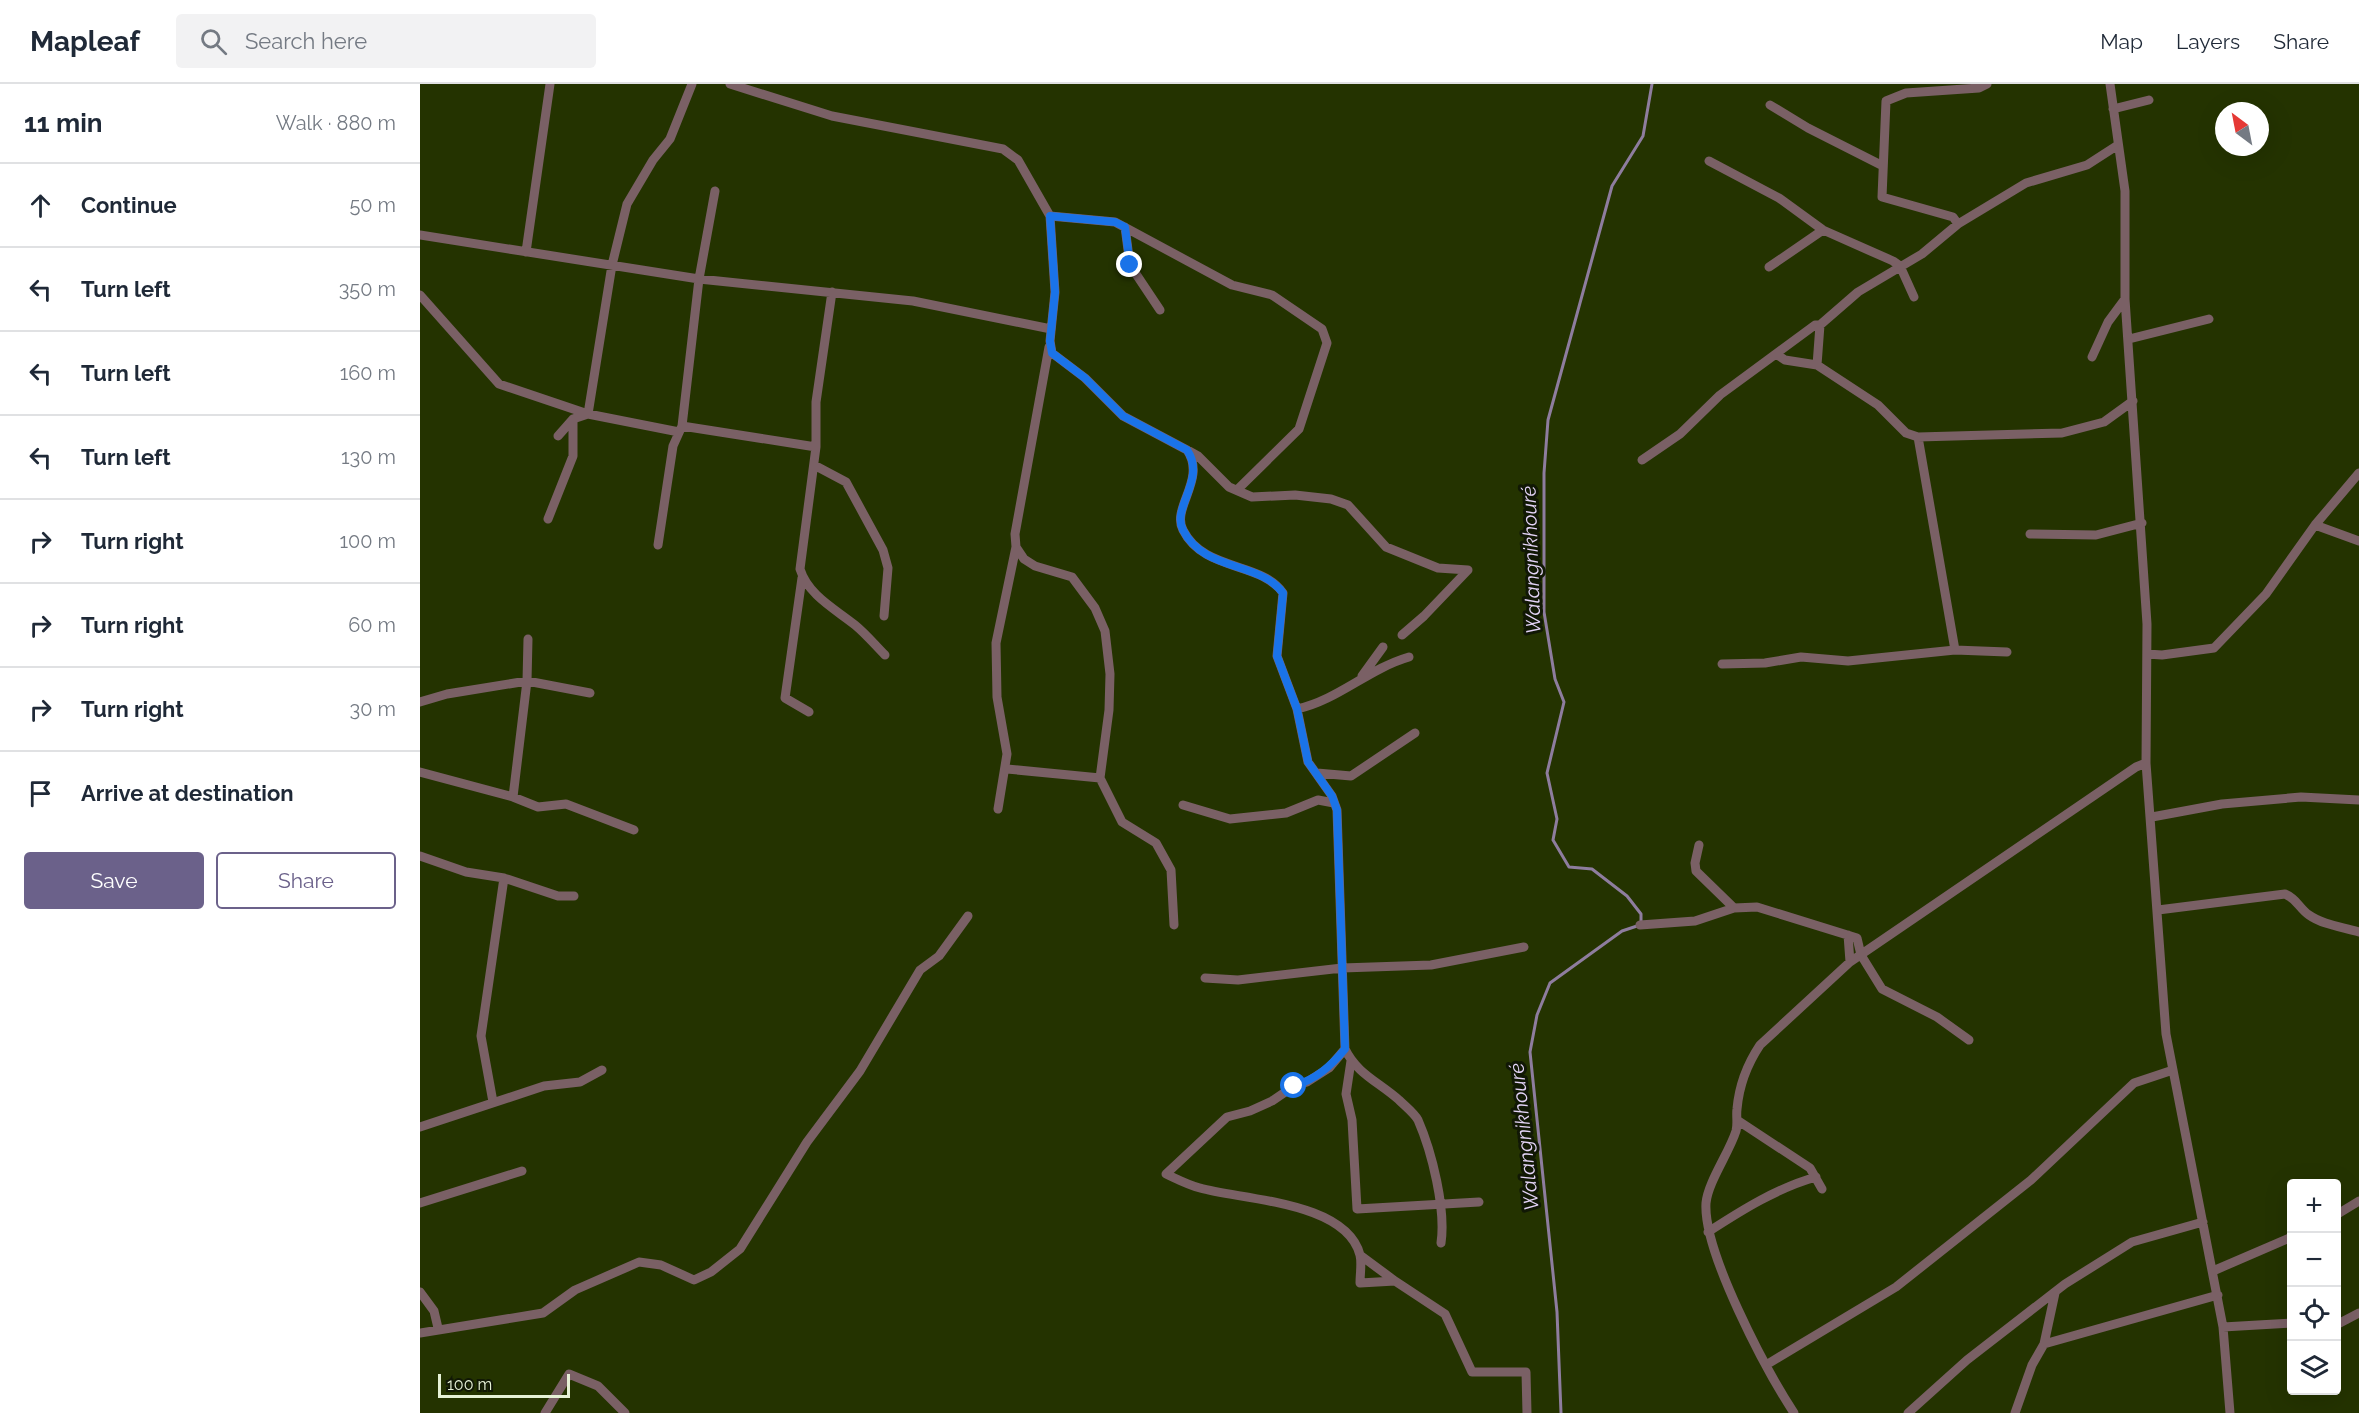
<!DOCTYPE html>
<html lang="en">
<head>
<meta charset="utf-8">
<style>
	body { margin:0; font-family:Raleway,sans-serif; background:#f2f2f3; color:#1f2937 }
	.controls { position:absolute; right:18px; bottom:18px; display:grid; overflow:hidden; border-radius:6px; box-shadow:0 6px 24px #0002 }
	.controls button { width:54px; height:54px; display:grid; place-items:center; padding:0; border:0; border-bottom:2px solid #e0e1e3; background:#fff; color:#1f2937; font:30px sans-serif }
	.compass { position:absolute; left:1795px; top:18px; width:54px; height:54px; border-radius:50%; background:#fff; box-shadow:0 6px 24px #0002; rotate:328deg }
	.scale { position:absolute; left:18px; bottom:15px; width:132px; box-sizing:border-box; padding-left:6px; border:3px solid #e6f1d6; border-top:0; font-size:16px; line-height:21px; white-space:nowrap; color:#e6f1d6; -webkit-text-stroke:4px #111805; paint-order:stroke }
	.stop { position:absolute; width:18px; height:18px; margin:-14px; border:4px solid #1a73e8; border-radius:50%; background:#fff }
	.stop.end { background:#1a73e8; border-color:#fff; box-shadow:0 2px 6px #0008 }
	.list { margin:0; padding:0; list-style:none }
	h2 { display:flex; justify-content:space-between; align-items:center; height:78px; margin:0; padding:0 24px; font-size:26px }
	h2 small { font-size:20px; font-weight:400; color:#747a83 }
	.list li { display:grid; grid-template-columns:39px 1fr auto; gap:18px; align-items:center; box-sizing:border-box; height:84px; padding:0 24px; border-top:2px solid #e0e1e3 }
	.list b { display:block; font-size:22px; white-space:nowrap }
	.list em { font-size:20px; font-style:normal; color:#747a83 }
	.actions { display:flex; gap:12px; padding:18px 24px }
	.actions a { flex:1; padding:14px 0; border:2px solid #6b618a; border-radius:6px; text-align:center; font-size:21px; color:#6b618a }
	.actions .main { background:#6b618a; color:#fff }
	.icon { flex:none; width:33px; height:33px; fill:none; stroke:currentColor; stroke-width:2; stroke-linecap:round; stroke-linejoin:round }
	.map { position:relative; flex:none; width:1939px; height:1329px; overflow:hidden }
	header { display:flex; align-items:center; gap:36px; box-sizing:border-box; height:84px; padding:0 30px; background:#fff; border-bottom:2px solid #e0e1e3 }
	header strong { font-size:28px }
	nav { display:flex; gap:33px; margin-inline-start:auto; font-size:21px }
	.search { width:420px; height:54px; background:#f2f2f3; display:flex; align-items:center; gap:15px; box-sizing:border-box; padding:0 21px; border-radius:6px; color:#747a83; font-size:22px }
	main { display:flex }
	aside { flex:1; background:#fff }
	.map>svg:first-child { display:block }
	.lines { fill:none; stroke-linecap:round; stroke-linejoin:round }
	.stream { stroke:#8e7d9e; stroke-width:3 }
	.minor { stroke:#7a6065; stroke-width:9 }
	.route { stroke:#1a73e8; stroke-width:8 }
	.labels { text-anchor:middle; stroke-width:6; stroke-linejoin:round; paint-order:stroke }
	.water-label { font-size:20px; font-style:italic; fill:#e5d5f8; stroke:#111805 }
</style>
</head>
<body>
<header>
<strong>Mapleaf</strong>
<div class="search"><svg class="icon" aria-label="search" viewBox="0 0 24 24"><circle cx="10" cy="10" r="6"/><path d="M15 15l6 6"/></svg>Search here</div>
<nav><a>Map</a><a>Layers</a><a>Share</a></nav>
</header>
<main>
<aside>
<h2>11 min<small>Walk · 880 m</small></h2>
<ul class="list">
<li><svg class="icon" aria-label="ahead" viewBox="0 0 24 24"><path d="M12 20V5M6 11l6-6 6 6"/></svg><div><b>Continue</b></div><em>50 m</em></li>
<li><svg class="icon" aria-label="left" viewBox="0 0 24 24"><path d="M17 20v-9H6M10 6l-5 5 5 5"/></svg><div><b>Turn left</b></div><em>350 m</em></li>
<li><svg class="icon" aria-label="left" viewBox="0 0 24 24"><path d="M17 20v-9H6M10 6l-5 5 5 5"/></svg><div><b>Turn left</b></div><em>160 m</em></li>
<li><svg class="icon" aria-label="left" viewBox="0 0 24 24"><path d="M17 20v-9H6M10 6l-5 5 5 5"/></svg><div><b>Turn left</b></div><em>130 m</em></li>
<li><svg class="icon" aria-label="right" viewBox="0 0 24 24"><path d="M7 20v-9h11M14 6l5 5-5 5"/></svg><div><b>Turn right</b></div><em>100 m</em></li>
<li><svg class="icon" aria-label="right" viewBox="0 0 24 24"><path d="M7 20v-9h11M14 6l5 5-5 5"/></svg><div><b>Turn right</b></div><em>60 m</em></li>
<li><svg class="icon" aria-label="right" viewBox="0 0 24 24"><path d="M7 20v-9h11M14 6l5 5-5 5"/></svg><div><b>Turn right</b></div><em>30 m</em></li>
<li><svg class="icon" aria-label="arrive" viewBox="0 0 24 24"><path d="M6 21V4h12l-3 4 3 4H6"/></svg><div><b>Arrive at destination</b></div></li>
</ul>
<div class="actions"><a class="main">Save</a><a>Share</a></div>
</aside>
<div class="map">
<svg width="1939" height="1329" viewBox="0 0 1939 1329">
	<rect width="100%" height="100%" fill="#243300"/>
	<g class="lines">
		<path class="stream" d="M1221 838V830L1207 812 1172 785 1149 783 1133 756 1137 735 1127 689 1144 618 1135 595 1124 528V389L1128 336 1192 102 1223 52 1232 0
			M1141 1329 1137 1228 1110 968 1117 931 1130 899 1202 847 1217 842"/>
		<path class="minor" d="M310 0 412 32 583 65 598 76 630 132 635 208 630 257 632 269 665 294 703 332 767 366C787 395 751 424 763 446 784 488 841 477 863 509L857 572 877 625 888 678 912 712 917 726 925 965C937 990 959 998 979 1016 985 1022 994 1029 998 1036 1012 1068 1026 1125 1021 1159
			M1690 0 1705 107V215L1727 540 1726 679 1746 950 1803 1243 1810 1329
			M1350 21 1388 44 1463 82
			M1693 25 1729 16
			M1289 77 1359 114 1403 146 1473 177 1480 182 1494 213
			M630 132 695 138 812 201 852 211 902 245 907 259 879 345 817 406
			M1538 140 1533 133 1462 113 1466 17 1486 9 1559 4 1567 0
			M705 143 710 181 740 226
			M0 151 279 195 493 217 631 245
			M106 168 130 0
			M1349 183 1403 146
			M412 208 396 318V363L380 485C388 511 415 525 435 541 446 550 455 561 465 571
			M0 211 79 300 168 330 192 181 207 120 233 76 250 55 272 0
			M1709 255 1789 235
			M629 263 595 450 596 463 604 475 615 482 652 493 675 524 685 547 690 590 689 626 680 694 702 738 736 759 751 786 754 841
			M1356 270 1365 276 1397 281 1458 321 1486 349 1498 353 1535 566
			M1672 273 1688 238 1705 215
			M1397 281 1400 241
			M262 342 396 363
			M138 352 153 335 168 330 259 348
			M1498 353 1642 349 1684 338 1713 317
			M769 367 778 372 809 403 832 413 875 411 911 415 928 421 966 463 1018 484 1048 486
			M1222 376 1260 350 1300 311 1395 241H1400L1438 208 1502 170 1538 140 1606 99 1667 81 1698 61
			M394 381 426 398 463 466 468 484 464 532
			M128 435 153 372V335
			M1895 441 1939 457
			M1610 450 1676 451 1722 439
			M238 461 253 362 262 342 279 195 295 107
			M382 494 365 614 389 628
			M982 551 1004 532 1048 486
			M1727 570 1742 571 1794 564 1846 510 1895 441 1939 389
			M1302 580 1345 579 1381 573 1428 577 1535 566 1587 568
			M942 592 963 563
			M0 618 27 610 107 597 170 609
			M877 625C918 616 948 585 989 573
			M587 685 680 694
			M0 688 93 713 107 597 108 555
			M897 689 931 692 995 649
			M93 713 118 723 146 720 214 746
			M763 721 810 735 866 729 898 716 914 719
			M578 725 587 670 577 613 576 559 596 463
			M1732 733 1802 720 1881 713 1939 716
			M1279 761 1275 779 1276 787 1314 824
			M0 772 46 788 84 794 138 812H154
			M1738 826 1865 810C1877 815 1879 824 1889 831 1903 841 1923 843 1939 848
			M1220 841 1275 837 1314 824 1337 823 1437 854 1441 871 1462 905 1517 933 1549 956
			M1428 851 1430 878
			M785 894 818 896 922 884 1011 881 1104 863
			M925 965 909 984 887 998 874 1002 852 1017 830 1027 807 1033 746 1090C757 1095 768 1101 780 1104 822 1116 926 1117 940 1171 942 1179 940 1190 940 1199L975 1197 1025 1230 1052 1288H1106L1107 1329
			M931 977 926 1010 932 1036 937 1125 1059 1118
			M73 1018 61 952 84 794
			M1317 1036 1390 1084 1402 1105
			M0 1043 124 1002 160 998 182 986
			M0 1119 102 1087
			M1916 1131 1939 1117
			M1288 1148C1322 1126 1357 1104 1396 1093
			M940 1171 975 1197
			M1793 1187 1872 1153
			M0 1208 14 1227 18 1244
			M1916 1241 1939 1229
			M1803 1243 1872 1239
			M0 1249 123 1229 155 1206 219 1178 241 1181 274 1196 291 1188 320 1165 387 1058 440 987 500 886 519 872 548 832
			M1624 1260 1798 1211
			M1346 1281 1476 1203 1611 1096 1714 999 1753 986
			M125 1329 149 1290 178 1302 205 1329
			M1374 1329C1346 1286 1283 1168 1286 1119 1288 1098 1309 1069 1316 1047 1318 1040 1316 1032 1317 1025 1319 1002 1328 979 1340 961L1430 878 1716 683 1726 679
			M1488 1329 1547 1276 1645 1200 1712 1158 1783 1138
			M1595 1329 1612 1281 1624 1260 1635 1209"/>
	</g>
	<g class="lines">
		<path class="route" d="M710 181 705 143 695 138 630 132 635 208 630 257 632 269 665 294 703 332 767 366C787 395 751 424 763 446 784 488 840 477 863 509L857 572 877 625 888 678 912 712 917 726 925 965C910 983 896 995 874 1002"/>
	</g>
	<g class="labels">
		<g class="water-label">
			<text transform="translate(1111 476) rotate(-92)" y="7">Walangnikhouré</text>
			<text transform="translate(1104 1053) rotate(-96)" y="7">Walangnikhouré</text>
		</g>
	</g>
</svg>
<div class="controls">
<button>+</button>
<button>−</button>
<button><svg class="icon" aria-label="locate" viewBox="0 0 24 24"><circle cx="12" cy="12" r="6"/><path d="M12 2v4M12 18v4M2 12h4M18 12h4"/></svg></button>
<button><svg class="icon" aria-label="layers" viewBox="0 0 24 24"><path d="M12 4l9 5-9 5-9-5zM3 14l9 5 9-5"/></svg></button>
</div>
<svg class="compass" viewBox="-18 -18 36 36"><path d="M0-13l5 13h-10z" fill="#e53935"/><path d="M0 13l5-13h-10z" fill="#747a83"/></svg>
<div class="scale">100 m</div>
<div class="stop" style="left:874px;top:1002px"></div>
<div class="stop end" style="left:710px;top:181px"></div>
</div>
</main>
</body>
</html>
